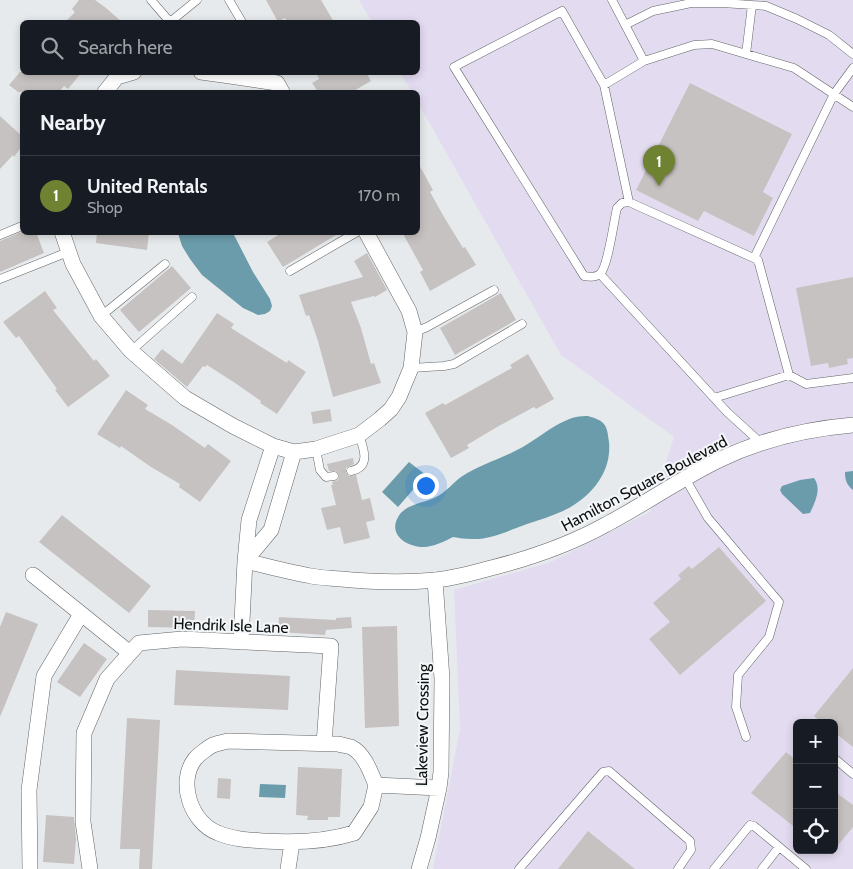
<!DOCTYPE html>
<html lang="en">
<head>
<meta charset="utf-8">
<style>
	body { margin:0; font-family:Cabin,sans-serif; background:#20242c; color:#f1f3f6 }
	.controls { position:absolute; right:15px; bottom:15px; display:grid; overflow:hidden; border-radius:8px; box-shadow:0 2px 8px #0003 }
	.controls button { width:45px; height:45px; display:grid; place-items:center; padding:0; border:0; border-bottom:1px solid #363941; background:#171b24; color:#f1f3f6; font:25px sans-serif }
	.you { position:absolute; left:425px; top:485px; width:18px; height:18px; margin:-12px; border:4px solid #fff; border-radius:50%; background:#1a73e8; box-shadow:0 0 0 8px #1a73e833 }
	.badge { display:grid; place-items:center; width:32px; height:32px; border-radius:50%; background:#6f8232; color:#fff; font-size:16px; font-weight:700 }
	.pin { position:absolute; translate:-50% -41px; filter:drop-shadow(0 1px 2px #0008) }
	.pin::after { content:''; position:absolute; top:26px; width:18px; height:15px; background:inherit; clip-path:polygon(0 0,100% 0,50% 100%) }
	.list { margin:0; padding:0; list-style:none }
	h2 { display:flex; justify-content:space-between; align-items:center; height:65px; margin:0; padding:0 20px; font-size:21px }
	h2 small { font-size:16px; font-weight:400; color:#9ea1a6 }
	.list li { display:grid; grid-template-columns:32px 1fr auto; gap:15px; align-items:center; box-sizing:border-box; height:80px; padding:0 20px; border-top:1px solid #363941 }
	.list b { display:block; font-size:19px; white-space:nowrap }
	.list p { margin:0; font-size:16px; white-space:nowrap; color:#9ea1a6 }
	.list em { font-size:16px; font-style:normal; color:#9ea1a6 }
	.icon { flex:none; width:28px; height:28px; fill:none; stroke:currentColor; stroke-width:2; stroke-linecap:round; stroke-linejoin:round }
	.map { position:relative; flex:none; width:853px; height:869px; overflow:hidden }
	.search { position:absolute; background:#171b24; box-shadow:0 2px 8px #0003; left:20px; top:20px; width:400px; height:55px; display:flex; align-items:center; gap:12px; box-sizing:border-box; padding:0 18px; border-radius:8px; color:#9ea1a6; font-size:19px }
	.panel { position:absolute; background:#171b24; box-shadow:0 2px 8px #0003; left:20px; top:90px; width:400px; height:145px; border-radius:8px }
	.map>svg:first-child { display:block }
	.commercial { fill:#e3dcf1; fill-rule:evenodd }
	.water { fill:#6b9cab }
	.building { fill:#c6c2c1 }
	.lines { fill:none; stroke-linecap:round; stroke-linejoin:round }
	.lane-casing { stroke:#626466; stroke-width:9 }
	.street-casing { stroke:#626466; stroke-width:16 }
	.lane { stroke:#fff; stroke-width:8 }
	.street { stroke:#fff; stroke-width:15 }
	.labels { text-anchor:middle; stroke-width:4; stroke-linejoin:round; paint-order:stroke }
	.street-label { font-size:16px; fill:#0e0f0f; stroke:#f4f7fa }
</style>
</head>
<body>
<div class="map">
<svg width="853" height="869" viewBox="0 0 853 869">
	<rect width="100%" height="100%" fill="#e7eaec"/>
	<path class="commercial" d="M359 0H853V869H433L460 729 454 590 551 562 650 512 674 437 561 355 418 103V92H412L400 73 418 72V22H372ZM797 723H834V850H797Z"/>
	<path class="water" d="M178 233H233L253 272 270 299 272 306 270 311 265 314 258 315 243 308 202 275 190 259 182 246Z
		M588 416C605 421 607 424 609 442 612 473 590 498 563 511 552 516 539 520 527 524 510 530 490 540 472 539 465 539 459 538 453 537 446 541 432 547 424 547 405 547 386 533 400 514 409 503 426 503 438 496 447 491 453 483 461 477 479 465 498 460 517 450 536 441 555 422 576 417 580 416 584 416 588 416Z
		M409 462 426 475 398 507 382 492Z
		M853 471V490C847 485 845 481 845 472Z
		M814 478C822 489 815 502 810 513L803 514 782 494 780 490 782 486 800 480Z
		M260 784 286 785 285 798 259 797Z"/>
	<path class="building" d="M79 0H95L106 8 122 22H65L75 12 72 9Z
		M266 0H321L334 22H287L285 18 278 22Z
		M20 72H82L68 89 64 86 59 92H18L9 85Z
		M316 72H366L371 81 352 92H318L312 83 319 79Z
		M690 83 792 134 763 192 773 198 754 236 704 211 698 221 636 190Z
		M0 116 22 136V146L14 157 13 155 0 169Z
		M418 163 433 190 430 192 444 217 463 248 465 247 476 265 430 291 420 272 423 270 402 232H418Z
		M21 232H36L44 253 0 272V241Z
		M97 232H149L147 250 96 243Z
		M283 232H341L283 267 267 242Z
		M367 253 387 290 375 297 374 296 351 302 361 328 371 364 374 363 381 383 333 397 318 341 309 315 306 316 299 295 363 277 354 261Z
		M172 266 191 288 139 332 120 310Z
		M853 277V358L847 359 848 364 829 368 828 363 811 366 796 288Z
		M45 291 57 308 53 310 94 361 96 359 110 376 68 407 55 390 57 389 19 336 16 338 3 322Z
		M501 293 516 320 455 355 440 328Z
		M217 313 234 324 231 328 287 363 288 360 306 372 277 414 260 403 261 401 235 383 207 365 205 367 203 366 187 387 154 359 162 349 182 364Z
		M528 354 554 399 536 409 534 407 497 427 467 445 469 448 451 458 425 413 443 403 445 405 481 385 512 368 510 365Z
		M126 390 148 405 145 409 172 425 205 448 208 444 231 461 200 502 179 487 180 484 151 467 121 446 120 448 97 434Z
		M330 409 332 421 313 424 311 412Z
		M353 458 354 464 346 468V473L349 476 356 475 362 500 370 498 375 520 366 522 370 538 344 544 340 527 327 530 321 508 336 505 331 485H333L332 482 338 480 339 475 336 471H329L327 464Z
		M62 515 151 586 129 613 39 542Z
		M719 547 766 601 680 675 649 639 670 622 653 603 681 579 678 575 689 566 692 569Z
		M148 610 195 611 194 628 148 627Z
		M6 612 38 624 0 717V627Z
		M279 617 336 620V618L351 617 352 628 326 630 325 635 278 632Z
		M397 626 399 726 365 728 362 627Z
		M84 643 107 659 80 697 57 682Z
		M853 668V747L834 732V723H822L814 716Z
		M176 670 290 676 288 710 174 705Z
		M127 718 160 720 152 869H139L140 849H120Z
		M786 752 797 761V829L751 793Z
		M298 767 342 769 340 817H328V820H307L308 816 296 815Z
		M218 778 231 779 230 799 217 798Z
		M834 791 853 805V827L834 850Z
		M46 815 74 817 76 839 74 864 43 862Z
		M588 831 635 869H558Z"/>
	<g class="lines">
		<defs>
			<path id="lane" d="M151 0 170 22
				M229 0 242 22
				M612 0 644 61 694 45 712 44 794 68 853 107
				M170 22 197 0
				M625 25 653 11 691 3H722L766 6 797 19 829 35 853 54
				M746 54 752 5
				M644 61 604 85 562 11 454 67 584 276C589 277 595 278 600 274 608 267 614 220 617 208L622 203 629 202 758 260 789 375 806 384 853 378
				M604 85 629 202
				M0 235 22 226
				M754 258 834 94 853 68
				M290 271 357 232
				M600 274 727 412 761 443
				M0 279 68 252
				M101 316 165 264
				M415 332 427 327 494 290
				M131 351 192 297
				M411 368 444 366 454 364 522 324
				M714 398 789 375
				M316 449 320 470 326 477 334 476
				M351 471C371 467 364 449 359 435
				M685 478 708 518 779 602 769 637 738 675 736 707 746 737
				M834 758 853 774
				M519 869 603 772 609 771 690 841 691 850 678 869
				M714 869 750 825 754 826 806 869
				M762 869 779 847"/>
			<path id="street" d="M201 72 223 75 277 83 282 92
				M105 92 117 77 134 72
				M62 232 73 264 101 316 131 351 185 398 233 426 273 446 294 452 316 449 359 435 380 419 391 409 399 397 411 368 415 332 409 311 366 232
				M245 561C267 566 289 572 311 576 321 578 331 578 341 579 372 582 405 583 436 580 454 578 473 573 491 568 531 558 571 544 607 524 645 504 680 479 719 460 760 440 807 429 853 425
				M245 561 271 530 294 452
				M33 575 130 653
				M241 642 245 561 249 520 273 446
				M376 785 371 807 354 833C325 842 294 843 263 841 248 840 232 839 218 833 191 823 177 782 195 759 198 755 209 747 213 745 218 743 224 742 228 741L338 744C342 745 347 746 351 747 364 753 371 773 376 785L439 788
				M30 869 29 790 44 676 81 614
				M90 869 83 822 84 733 107 679 139 643 182 639 331 646 324 744
				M288 869 292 843
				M419 869 428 838 439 788 441 772 442 679 435 580"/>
		</defs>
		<use href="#lane" class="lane-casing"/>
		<use href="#street" class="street-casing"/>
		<use href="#lane" class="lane"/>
		<use href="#street" class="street"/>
	</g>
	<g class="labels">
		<g class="street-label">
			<text transform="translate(644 483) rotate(-28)" y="6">Hamilton Square Boulevard</text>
			<text transform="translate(231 625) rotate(2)" y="6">Hendrik Isle Lane</text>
			<text transform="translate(422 725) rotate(-89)" y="6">Lakeview Crossing</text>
		</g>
	</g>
</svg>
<div class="controls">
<button>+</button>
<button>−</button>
<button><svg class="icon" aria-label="locate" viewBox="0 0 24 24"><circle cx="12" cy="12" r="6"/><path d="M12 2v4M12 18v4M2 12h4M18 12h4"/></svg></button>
</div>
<div class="you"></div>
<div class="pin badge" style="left:659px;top:186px">1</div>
<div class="search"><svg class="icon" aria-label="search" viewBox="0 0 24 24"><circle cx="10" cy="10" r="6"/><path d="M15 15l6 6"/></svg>Search here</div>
<section class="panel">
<h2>Nearby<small></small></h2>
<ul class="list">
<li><span class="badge">1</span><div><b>United Rentals</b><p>Shop</p></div><em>170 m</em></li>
</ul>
</section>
</div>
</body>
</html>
